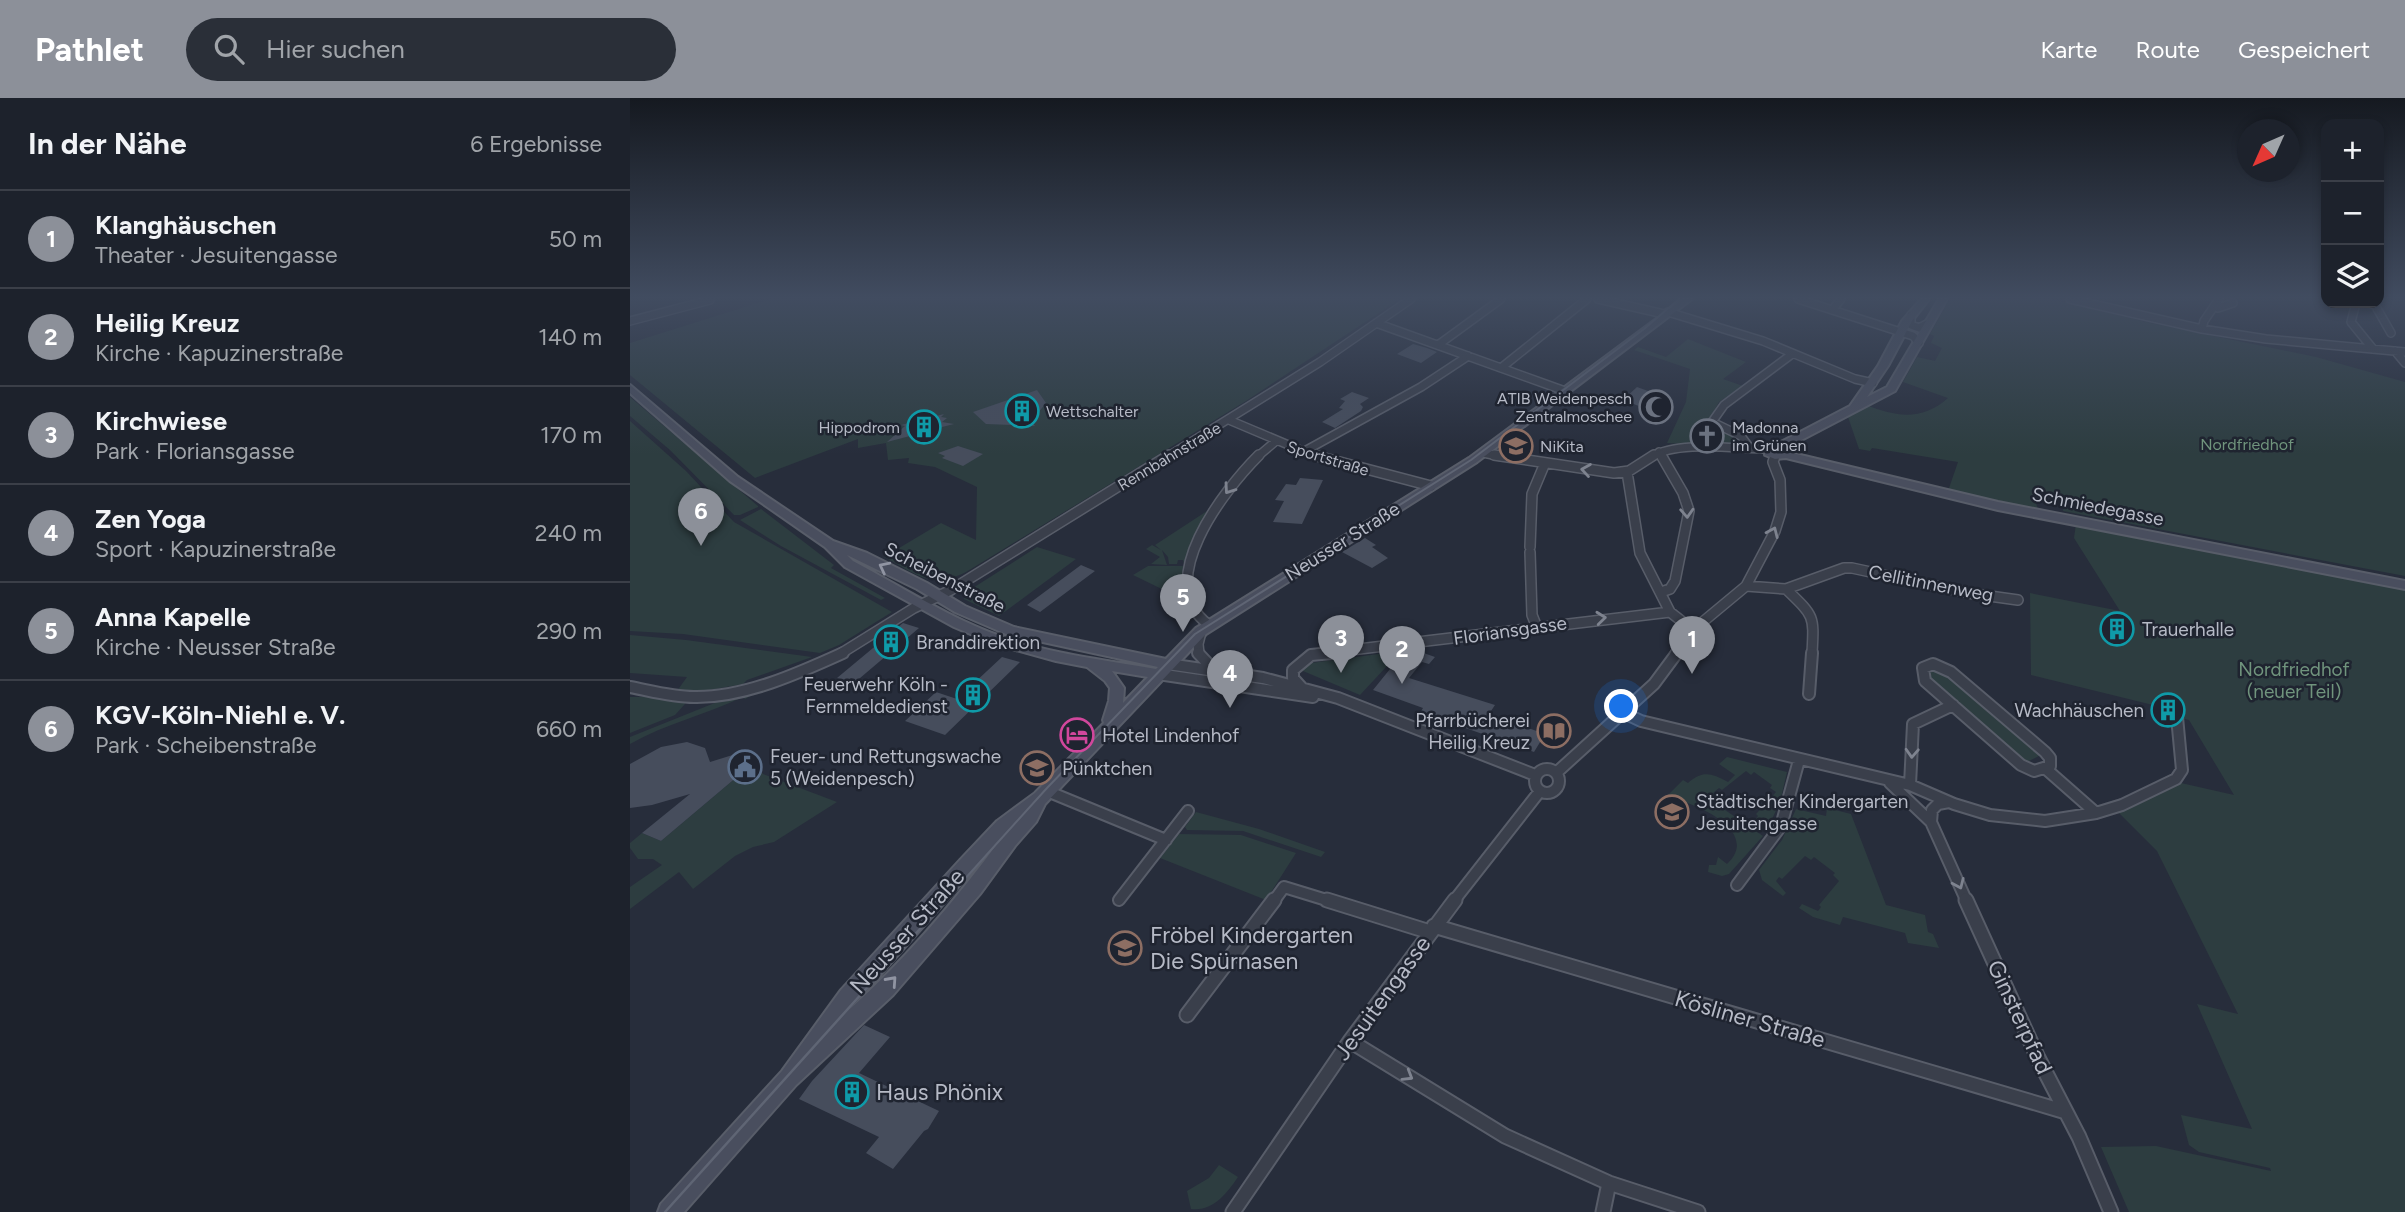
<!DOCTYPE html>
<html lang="de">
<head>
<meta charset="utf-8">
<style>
	body { margin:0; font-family:Figtree,sans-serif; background:#2a2f38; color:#f1f3f6 }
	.controls { position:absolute; right:21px; top:21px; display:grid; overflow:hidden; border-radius:14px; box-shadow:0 4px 10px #0003 }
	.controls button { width:63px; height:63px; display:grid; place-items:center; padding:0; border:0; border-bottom:2px solid #3b3f48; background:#1d222c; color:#f1f3f6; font:35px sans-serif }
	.compass { position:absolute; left:1607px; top:21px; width:63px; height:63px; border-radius:50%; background:#1d222c; box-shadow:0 4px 10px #0003; rotate:225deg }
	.you { position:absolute; left:992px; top:609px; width:24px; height:24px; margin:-18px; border:5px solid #fff; border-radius:50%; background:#1a73e8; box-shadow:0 0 0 10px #1a73e833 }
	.badge { display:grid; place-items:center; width:46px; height:46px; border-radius:50%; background:#8c9099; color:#fff; font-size:23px; font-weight:700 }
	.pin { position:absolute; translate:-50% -58px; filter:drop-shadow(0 2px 4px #0008) }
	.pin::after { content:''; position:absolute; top:37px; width:24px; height:21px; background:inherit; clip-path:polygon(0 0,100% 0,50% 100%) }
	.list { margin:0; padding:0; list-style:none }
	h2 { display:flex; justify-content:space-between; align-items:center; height:91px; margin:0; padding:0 28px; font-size:30px }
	h2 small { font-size:23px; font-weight:400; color:#a0a4a9 }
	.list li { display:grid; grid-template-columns:46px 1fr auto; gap:21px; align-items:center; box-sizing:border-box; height:98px; padding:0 28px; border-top:2px solid #3b3f48 }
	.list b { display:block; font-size:26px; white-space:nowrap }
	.list p { margin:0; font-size:23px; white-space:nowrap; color:#a0a4a9 }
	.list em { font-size:23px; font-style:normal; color:#a0a4a9 }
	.icon { flex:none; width:38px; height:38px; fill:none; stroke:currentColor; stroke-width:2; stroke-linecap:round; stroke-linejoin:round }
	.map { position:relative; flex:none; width:1775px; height:1114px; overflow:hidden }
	header { display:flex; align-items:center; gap:42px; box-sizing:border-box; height:98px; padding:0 35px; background:#8c9099; color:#fff }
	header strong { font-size:33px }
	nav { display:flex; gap:38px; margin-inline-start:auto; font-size:24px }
	.search { width:490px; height:63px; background:#2a2f38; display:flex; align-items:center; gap:18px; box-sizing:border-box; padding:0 24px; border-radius:38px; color:#a0a4a9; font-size:26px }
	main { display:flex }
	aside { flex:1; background:#1d222c }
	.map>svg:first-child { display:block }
	.green { fill:#2d3d40 }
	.building { fill:#464d5c }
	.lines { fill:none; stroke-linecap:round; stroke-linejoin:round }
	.street-far3-casing { stroke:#585d69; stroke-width:10 }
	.street-far2-casing { stroke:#585d69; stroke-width:12 }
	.street-far1-casing { stroke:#585d69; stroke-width:14 }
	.street-casing { stroke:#585d69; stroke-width:17 }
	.secondary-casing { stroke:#585d69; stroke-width:4 }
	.street-far3 { stroke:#3a3f4b; stroke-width:7 }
	.street-far2 { stroke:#3a3f4b; stroke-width:9 }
	.street-far1 { stroke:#3a3f4b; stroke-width:10 }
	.street { stroke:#3a3f4b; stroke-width:13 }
	.secondary { fill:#494e5e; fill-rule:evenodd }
	.tram-far1 { stroke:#5f6574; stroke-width:2 }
	.tram { stroke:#5f6574; stroke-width:2.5 }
	.oneway { stroke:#7e838f }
	.oneway2 { stroke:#9094a2 }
	.labels { text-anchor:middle; stroke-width:5; stroke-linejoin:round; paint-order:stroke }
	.far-poi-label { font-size:16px; fill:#b6bac6; stroke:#1f2430; text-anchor:start }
	.far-park-label { font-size:16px; fill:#70947d; stroke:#1f2430 }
	.far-street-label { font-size:16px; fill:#b6bac6; stroke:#1f2430 }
	.street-label { font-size:19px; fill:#b6bac6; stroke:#1f2430 }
	.poi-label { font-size:19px; fill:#b6bac6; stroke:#1f2430; text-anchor:start }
	.park-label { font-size:19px; fill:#70947d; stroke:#1f2430 }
	.near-street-label { font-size:23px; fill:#b6bac6; stroke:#1f2430 }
	.near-poi-label { font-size:23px; fill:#b6bac6; stroke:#1f2430; text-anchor:start }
</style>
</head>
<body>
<header>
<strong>Pathlet</strong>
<div class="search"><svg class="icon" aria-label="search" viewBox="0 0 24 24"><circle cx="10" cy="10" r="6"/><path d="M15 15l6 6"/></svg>Hier suchen</div>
<nav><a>Karte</a><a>Route</a><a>Gespeichert</a></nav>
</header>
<main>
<aside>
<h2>In der Nähe<small>6 Ergebnisse</small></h2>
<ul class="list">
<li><span class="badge">1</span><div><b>Klanghäuschen</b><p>Theater · Jesuitengasse</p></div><em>50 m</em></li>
<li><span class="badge">2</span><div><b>Heilig Kreuz</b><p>Kirche · Kapuzinerstraße</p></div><em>140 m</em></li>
<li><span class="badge">3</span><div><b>Kirchwiese</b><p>Park · Floriansgasse</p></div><em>170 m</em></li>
<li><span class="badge">4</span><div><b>Zen Yoga</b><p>Sport · Kapuzinerstraße</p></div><em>240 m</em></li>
<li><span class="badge">5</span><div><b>Anna Kapelle</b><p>Kirche · Neusser Straße</p></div><em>290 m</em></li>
<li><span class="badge">6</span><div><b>KGV-Köln-Niehl e. V.</b><p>Park · Scheibenstraße</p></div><em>660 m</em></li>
</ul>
</aside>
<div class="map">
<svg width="1775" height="1114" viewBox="0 0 1775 1114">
	<rect width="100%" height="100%" fill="#272d3b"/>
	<path class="green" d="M140 201H770L616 303 336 474C300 492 287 476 254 459L311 425 346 442 347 389 305 369 278 365 279 360 258 362 256 345 228 350V341L125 380 0 277V245Z
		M1320 201H1422L1520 225 1686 259 1775 284V478L1433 413 1435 404 1417 394 1403 397 1408 411 1318 393 1328 364 1242 350 1240 353 1229 351 1218 319 1236 307C1267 319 1292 323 1318 300L1273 284 1287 259 1305 263 1312 250 1301 245 1304 238 1300 236Z
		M1058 241 1116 264 1093 281 1113 288 1089 304 1078 323 1079 328 1101 336 1108 344 1090 348 1037 345 1056 304 1060 271 1004 252 1008 249 1036 259Z
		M0 299 128 408V409L110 417H104L40 352 0 318Z
		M0 323 56 373 104 424 262 514 209 547 190 555 53 536 0 533Z
		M131 411 204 467 201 470 255 500 251 502 151 448 110 422Z
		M577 413 554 466 553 462H548L547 466H539L538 459 532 452 537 467 521 466 530 459 516 451 522 447 531 452 525 447Z
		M1446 426 1775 491V1114H1499L1471 1049 1526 1048 1641 1073 1640 1070 1569 1054 1559 1047 1551 1017 1622 1031 1567 906 1608 916 1527 753 1487 713 1551 685 1604 697 1559 622 1529 614 1527 608 1401 577 1400 495 1490 513 1444 440Z
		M407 449 446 461 369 518 334 501 335 495Z
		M518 468H553L551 501 545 504 544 497 503 477Z
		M0 537 56 542 182 559 117 582 113 586 74 593H47L57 579 0 575Z
		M771 553 730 597 673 573 676 566 681 565Z
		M1310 570 1413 656 1393 666 1300 584 1298 572Z
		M123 594 124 596 115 601 113 599C75 617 37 625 0 646V639L97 600Z
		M0 599H38L54 603 55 606 45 617 0 635Z
		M1097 659 1157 674 1150 704 1136 734 1123 724 1128 718 1126 716 1146 694 1140 690 1142 687 1124 674 1121 677 1116 673 1092 692 1089 690 1083 695 1099 707 1095 712 1133 738 1099 776 1092 778 1078 774 1079 767H1086L1088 759 1097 766C1133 732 1061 703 1036 699L1053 682 1058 685C1073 672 1081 675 1098 684L1105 677 1089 666Z
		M127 662 131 663 129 671 133 676 207 704 144 744 123 749 105 758 63 791 49 774 0 811V789L32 767 23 761H8L0 750V745L12 735 31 743Z
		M1197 710 1221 716 1256 807 1295 817 1298 834 1303 836 1309 850 1278 845 1275 835 1213 819 1210 827 1183 819 1169 810 1172 806 1188 813 1191 809 1189 807 1209 783 1203 777 1205 775 1184 759 1181 762 1175 758 1152 781 1149 779 1146 783 1156 795 1153 798 1132 782 1129 772 1152 742 1166 711 1196 718Z
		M566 714 629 731 695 754 691 759 613 733 557 732 555 729Z
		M549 736 611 737 666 755 636 802 530 760Z
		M589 1067 608 1079C597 1095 583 1114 561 1111L557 1093 579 1080Z"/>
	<path class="building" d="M783 246 797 250 807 254 791 265 767 256Z
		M1007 289 1043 302 1038 319 993 302Z
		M407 292 416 305 407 316 398 319 405 328 356 326 343 314Z
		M722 294 739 300 730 306 733 309 731 313 705 330 692 324 713 311 709 310 715 303 710 301Z
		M314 316 311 319 317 320 312 324 324 326 308 330 309 333 306 335 283 341 280 338 257 344 275 328 271 327Z
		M328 348 353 356 333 368 312 360 315 358 308 355Z
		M670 380 693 382 672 426 643 424 654 403 645 402 656 386 666 387Z
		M735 440 746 447 742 449 758 460 742 470 712 454Z
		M451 467 465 473 410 514 397 507Z
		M1481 523 1494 526 1500 531 1499 539 1493 541 1479 537 1474 531 1475 524Z
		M273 525 289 530 223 586 207 580Z
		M788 553 805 559 799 566 792 564 779 580 865 607 859 616 915 636 904 654 824 626 823 628 790 615 793 610 743 592 760 571 772 575Z
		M372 559 390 564 315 637 275 623 306 594 327 601Z
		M57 644 75 650 80 664 109 655 127 662 31 743 12 735 60 696 22 707 0 710V666L31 649Z
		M234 927 260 939 229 975 309 1013 298 1031 294 1033 263 1071 236 1055 249 1039 169 1001 182 983Z"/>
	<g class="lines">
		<defs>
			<path id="street-far3" d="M968 201 1034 216
				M1168 201 1283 238 1289 245
				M1440 201 1572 231 1636 241 1775 254
				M1726 205 1721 224 1743 251
				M1740 205 1745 207 1761 235
				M1588 210 1603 205
				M1202 212 1211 201
				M1038 214 1133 243 1225 281 1243 285
				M1281 217V227L1289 230 1299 225
				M0 223 80 202
				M746 225 935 293
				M1572 231 1574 223 1589 201
				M808 247 871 201
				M1765 253 1775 265
				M871 270 957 201
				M599 322 687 359
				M1120 350 1111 338 1082 324 1094 307 1162 256
				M673 354 791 289 838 258
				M1029 354 1032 359
				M853 355 873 359
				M537 359 690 264 781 201
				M627 359 646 343
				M1021 359C1048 342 1106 351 1138 351"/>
			<path id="street-far2" d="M683 357 801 388
				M864 357 984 375 999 373 1024 357
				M1031 357 1053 395 1059 413 1045 483 1040 491 1031 494
				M997 374 1010 455 1040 514 1063 532
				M900 449 902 396 915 365
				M900 454 902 517 906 527
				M1116 488 1156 491 1214 470H1222L1338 495 1388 502
				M1156 491C1185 519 1184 517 1182 556
				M579 527C521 485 594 392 629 357
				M210 556 284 510 321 492 539 357
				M569 556 568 546 571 534
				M687 556 1040 514
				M1045 556 1063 532 1116 488 1145 433 1151 414 1150 382 1143 364 1145 358"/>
			<path id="street-far1" d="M568 555 583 571
				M538 566 633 580 708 600 905 677
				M1303 566 1321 574 1415 654 1420 660V668L1404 673 1391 667 1295 583 1293 570Z
				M528 576 683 599
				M0 589C21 593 42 599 64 599 114 600 169 575 213 555
				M672 590 663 580V572L681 557 702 555
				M1179 596 1182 555
				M992 614 1011 623 1280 687 1324 706 1360 717 1415 723 1466 715 1492 707 1546 681 1552 672 1547 619
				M905 683a12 12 0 1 1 24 0a12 12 0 1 1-24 0Z
				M1416 671 1466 715
				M926 675 1024 586 1047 555
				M1260 685 1301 724 1337 804
				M1280 687 1283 626 1323 607
				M417 693 536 742
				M1301 724 1302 712 1308 706 1319 704
				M1107 787 1151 728 1169 662
				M489 802 558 713
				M643 804 654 789 703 804
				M823 804 910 693"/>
			<path id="street" d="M697 802 800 834
				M1336 802 1408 960 1449 1039 1481 1114
				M804 828 1436 1014
				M557 917 644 802
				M720 943 875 1038 979 1085 1068 1114
				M603 1114 720 943 825 802
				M973 1114 979 1085"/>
			<path id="secondary" d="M1053 201H1062L847 364 576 536 415 706 406 724 385 748 350 796 263 897 166 987 54 1114H28L31 1106 152 973 211 892 330 762 367 723 405 695 474 625 473 622 479 603 480 590 475 583 457 569 426 563 364 546 324 529 215 469 195 449 100 383 0 295V287L108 379 203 443 237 455 297 485 335 508 384 529 536 561 566 530 839 360ZM217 457 287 491 325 514 376 536 528 569 526 571C475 562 422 556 373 539 321 521 272 489 223 463ZM482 573 518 579 493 605 494 590ZM370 742C325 803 275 862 219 912Z
				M1291 201H1299L1282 223 1258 268 1237 299 1257 289 1309 201H1317L1265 293 1158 349 1162 355 1368 404 1775 483V491L1368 412 1156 360 1145 361 1135 357V348L1149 345 1220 308 1248 268 1272 223Z"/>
		</defs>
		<use href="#street-far3" class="street-far3-casing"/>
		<use href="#street-far2" class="street-far2-casing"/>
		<use href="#street-far1" class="street-far1-casing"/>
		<use href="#street" class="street-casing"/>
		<use href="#secondary" class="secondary-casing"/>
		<use href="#street-far3" class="street-far3"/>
		<use href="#street-far2" class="street-far2"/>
		<use href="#street-far1" class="street-far1"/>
		<use href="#street" class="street"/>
		<use href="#secondary" class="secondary"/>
		<path class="tram-far1" d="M314 804 417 690 565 536 841 362 1014 231 1049 201"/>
		<path class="tram" d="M35 1114 316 802"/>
	</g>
	<defs><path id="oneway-chevron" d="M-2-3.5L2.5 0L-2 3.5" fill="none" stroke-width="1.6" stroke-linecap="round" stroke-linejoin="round" transform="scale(1.75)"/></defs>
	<g class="oneway">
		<use href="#oneway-chevron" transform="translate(956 372) rotate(-171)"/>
		<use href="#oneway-chevron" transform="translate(599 391) rotate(125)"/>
		<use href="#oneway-chevron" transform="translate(1057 415) rotate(87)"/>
		<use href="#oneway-chevron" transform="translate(1143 434) rotate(-66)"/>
		<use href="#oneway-chevron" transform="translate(971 520) rotate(-6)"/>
		<use href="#oneway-chevron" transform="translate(1282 655) rotate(93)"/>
		<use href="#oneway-chevron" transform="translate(1329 786) rotate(66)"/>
		<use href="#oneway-chevron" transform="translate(778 978) rotate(31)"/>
	</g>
	<g class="oneway2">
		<use href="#oneway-chevron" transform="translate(254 469) rotate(-153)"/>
		<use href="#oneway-chevron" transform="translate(262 883) rotate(-48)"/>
	</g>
	<linearGradient id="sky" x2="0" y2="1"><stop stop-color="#151920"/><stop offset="0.56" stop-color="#414c60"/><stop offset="1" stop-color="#414c60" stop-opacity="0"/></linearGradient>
	<rect width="1775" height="356" fill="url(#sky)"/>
	<defs>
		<symbol id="mosque-ring" viewBox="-11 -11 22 22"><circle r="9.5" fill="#1f2430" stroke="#6b7280" stroke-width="1.5"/><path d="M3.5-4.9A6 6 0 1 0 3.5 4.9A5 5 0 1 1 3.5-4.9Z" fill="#6b7280"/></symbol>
		<symbol id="building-ring" viewBox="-11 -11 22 22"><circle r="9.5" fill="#1f2430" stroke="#0f9aa8" stroke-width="1.5"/><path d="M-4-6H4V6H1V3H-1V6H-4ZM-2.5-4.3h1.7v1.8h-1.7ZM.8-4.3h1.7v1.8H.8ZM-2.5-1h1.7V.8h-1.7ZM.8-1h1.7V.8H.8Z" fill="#0f9aa8"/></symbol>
		<symbol id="church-ring" viewBox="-11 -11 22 22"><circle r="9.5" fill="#1f2430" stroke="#6b7280" stroke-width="1.5"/><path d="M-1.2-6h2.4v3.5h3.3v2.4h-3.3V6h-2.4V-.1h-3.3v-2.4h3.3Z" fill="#6b7280"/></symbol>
		<symbol id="school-ring" viewBox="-11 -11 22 22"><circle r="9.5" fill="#1f2430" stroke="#8d6e63" stroke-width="1.5"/><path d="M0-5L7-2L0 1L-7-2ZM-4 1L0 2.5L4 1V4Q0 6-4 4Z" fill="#8d6e63"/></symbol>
		<symbol id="library-ring" viewBox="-11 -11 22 22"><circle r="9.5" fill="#1f2430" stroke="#8d6e63" stroke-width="1.5"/><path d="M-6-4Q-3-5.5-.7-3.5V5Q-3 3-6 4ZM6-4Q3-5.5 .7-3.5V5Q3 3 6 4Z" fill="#8d6e63"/></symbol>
		<symbol id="hotel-ring" viewBox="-11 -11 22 22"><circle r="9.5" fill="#1f2430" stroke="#d1479c" stroke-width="1.5"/><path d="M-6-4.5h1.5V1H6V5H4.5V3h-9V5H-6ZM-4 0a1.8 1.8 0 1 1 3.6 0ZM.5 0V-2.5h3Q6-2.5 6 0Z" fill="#d1479c"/></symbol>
		<symbol id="civic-ring" viewBox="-11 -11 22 22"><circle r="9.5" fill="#1f2430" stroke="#5c6f8a" stroke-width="1.5"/><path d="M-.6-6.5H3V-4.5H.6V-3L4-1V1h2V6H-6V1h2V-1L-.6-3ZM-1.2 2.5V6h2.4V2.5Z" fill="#5c6f8a"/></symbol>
	</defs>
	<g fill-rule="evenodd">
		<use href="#mosque-ring" x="1007" y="290" width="38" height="38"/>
		<use href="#building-ring" x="373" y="294" width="38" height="38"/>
		<use href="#building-ring" x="275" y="310" width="38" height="38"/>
		<use href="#church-ring" x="1058" y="319" width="38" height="38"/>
		<use href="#school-ring" x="867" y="329" width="38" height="38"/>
		<use href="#building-ring" x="1468" y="512" width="38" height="38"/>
		<use href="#building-ring" x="242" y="525" width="38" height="38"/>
		<use href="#building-ring" x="324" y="578" width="38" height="38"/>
		<use href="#building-ring" x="1519" y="593" width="38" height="38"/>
		<use href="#library-ring" x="905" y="614" width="38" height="38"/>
		<use href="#hotel-ring" x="428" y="618" width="38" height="38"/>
		<use href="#civic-ring" x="96" y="650" width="38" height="38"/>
		<use href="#school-ring" x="388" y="651" width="38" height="38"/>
		<use href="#school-ring" x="1023" y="695" width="38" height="38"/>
		<use href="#school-ring" x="476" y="831" width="38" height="38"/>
		<use href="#building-ring" x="203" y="975" width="38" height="38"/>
	</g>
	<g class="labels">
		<g class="far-poi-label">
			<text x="1002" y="306" text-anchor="end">ATIB Weidenpesch<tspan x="1002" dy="18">Zentralmoschee</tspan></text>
			<text x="416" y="319">Wettschalter</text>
			<text x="270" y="335" text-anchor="end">Hippodrom</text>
			<text x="1102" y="335">Madonna<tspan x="1102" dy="18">im Grünen</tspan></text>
			<text x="910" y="354">NiKita</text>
		</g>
		<g class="far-park-label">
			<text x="1617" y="352">Nordfriedhof</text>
		</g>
		<g class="far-street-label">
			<text transform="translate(539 358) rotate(-31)" y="6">Rennbahnstraße</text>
			<text transform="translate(698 360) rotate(17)" y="6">Sportstraße</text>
		</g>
		<g class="street-label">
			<text transform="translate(1468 408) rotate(11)" y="7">Schmiedegasse</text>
			<text transform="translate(712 443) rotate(-32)" y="7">Neusser Straße</text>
			<text transform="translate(315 479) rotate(27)" y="7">Scheibenstraße</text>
			<text transform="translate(1301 485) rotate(11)" y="7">Cellitinnenweg</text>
			<text transform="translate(880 532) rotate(-8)" y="7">Floriansgasse</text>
		</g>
		<g class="poi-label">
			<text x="1512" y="538">Trauerhalle</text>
			<text x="286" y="551">Branddirektion</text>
			<text x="318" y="593" text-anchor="end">Feuerwehr Köln -<tspan x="318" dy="22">Fernmeldedienst</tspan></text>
			<text x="1514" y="619" text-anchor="end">Wachhäuschen</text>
			<text x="900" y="629" text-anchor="end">Pfarrbücherei<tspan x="900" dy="22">Heilig Kreuz</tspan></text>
			<text x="472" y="644">Hotel Lindenhof</text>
			<text x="140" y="665">Feuer- und Rettungswache<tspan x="140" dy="22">5 (Weidenpesch)</tspan></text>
			<text x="432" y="677">Pünktchen</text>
			<text x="1066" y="710">Städtischer Kindergarten<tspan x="1066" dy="22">Jesuitengasse</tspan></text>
		</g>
		<g class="park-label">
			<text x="1664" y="578">Nordfriedhof<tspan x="1664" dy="22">(neuer Teil)</tspan></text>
		</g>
		<g class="near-street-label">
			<text transform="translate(277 833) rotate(-48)" y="8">Neusser Straße</text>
			<text transform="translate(752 900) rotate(-54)" y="8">Jesuitengasse</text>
			<text transform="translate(1390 919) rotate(65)" y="8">Ginsterpfad</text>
			<text transform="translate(1120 921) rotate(16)" y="8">Kösliner Straße</text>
		</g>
		<g class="near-poi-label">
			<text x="520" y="845">Fröbel Kindergarten<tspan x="520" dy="26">Die Spürnasen</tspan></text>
			<text x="246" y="1002">Haus Phönix</text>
		</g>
	</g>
</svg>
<div class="controls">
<button>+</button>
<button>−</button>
<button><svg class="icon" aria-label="layers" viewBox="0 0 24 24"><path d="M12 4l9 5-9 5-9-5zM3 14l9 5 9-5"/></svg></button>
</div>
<svg class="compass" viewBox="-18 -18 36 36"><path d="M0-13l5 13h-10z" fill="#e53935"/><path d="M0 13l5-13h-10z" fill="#a0a4a9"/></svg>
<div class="you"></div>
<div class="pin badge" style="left:1062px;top:576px">1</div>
<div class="pin badge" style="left:772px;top:586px">2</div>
<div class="pin badge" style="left:711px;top:575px">3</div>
<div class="pin badge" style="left:600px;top:610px">4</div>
<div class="pin badge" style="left:553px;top:534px">5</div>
<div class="pin badge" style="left:71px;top:448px">6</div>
</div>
</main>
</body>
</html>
